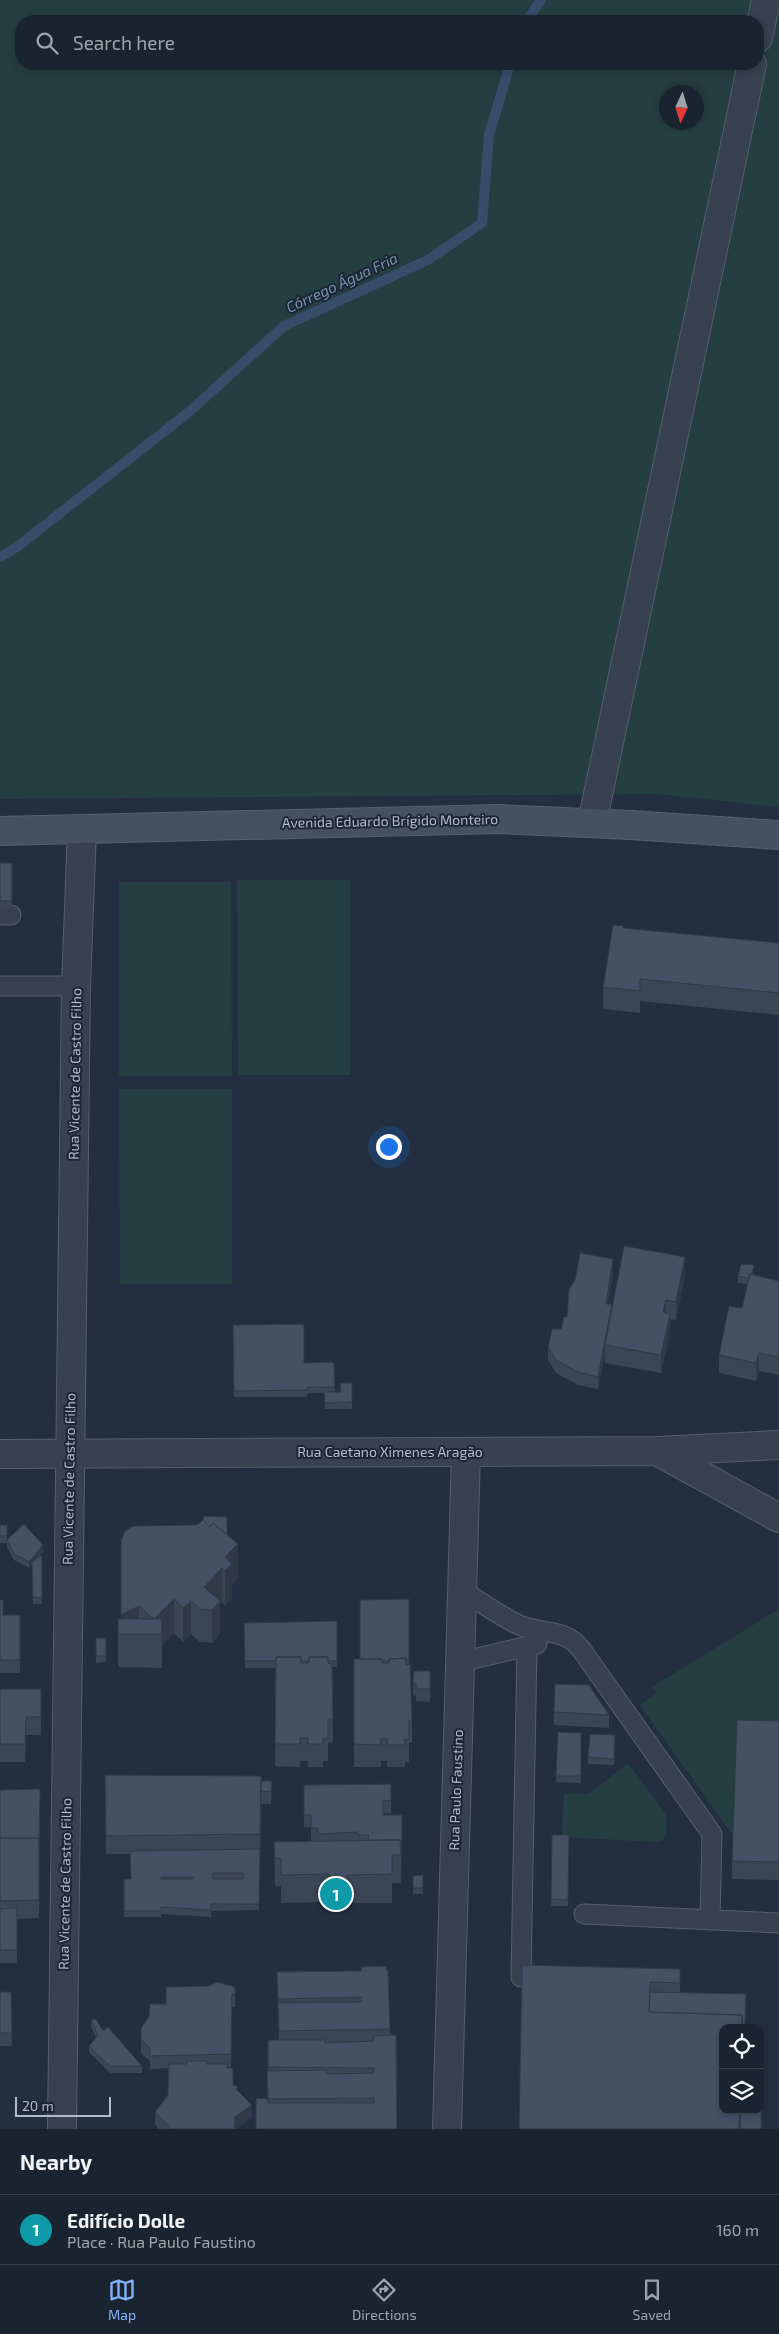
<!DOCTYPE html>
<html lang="en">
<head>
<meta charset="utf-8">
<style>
	body { margin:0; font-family:"Exo 2",sans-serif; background:#232b38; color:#f1f3f6 }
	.controls { position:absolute; right:15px; bottom:15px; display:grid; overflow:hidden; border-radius:10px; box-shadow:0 2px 8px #0003 }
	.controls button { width:45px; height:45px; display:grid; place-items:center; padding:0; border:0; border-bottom:1px solid #38404c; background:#1a2330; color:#f1f3f6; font:25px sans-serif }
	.compass { position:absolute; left:659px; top:85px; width:45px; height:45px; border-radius:50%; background:#1a2330; box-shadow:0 2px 8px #0003; rotate:184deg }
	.scale { position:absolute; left:15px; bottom:12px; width:96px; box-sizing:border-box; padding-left:5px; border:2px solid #b3bcca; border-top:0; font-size:14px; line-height:18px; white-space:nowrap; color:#b3bcca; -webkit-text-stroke:4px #1c2634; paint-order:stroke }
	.you { position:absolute; left:388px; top:1146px; width:18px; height:18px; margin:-12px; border:4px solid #fff; border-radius:50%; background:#1a73e8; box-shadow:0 0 0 8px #1a73e833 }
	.badge { display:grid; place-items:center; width:32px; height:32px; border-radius:50%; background:#85b4fe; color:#fff; font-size:16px; font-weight:700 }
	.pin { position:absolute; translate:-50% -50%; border:2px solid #fff; box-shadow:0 1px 5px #0006 }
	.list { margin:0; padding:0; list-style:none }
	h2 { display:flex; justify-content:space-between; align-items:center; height:65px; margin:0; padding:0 20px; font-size:21px }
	h2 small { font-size:16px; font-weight:400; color:#9fa4ab }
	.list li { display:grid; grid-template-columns:32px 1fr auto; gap:15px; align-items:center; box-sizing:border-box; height:70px; padding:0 20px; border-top:1px solid #38404c }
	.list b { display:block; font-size:19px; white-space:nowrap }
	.list p { margin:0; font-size:16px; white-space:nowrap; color:#9fa4ab }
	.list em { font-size:16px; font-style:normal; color:#9fa4ab }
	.icon { flex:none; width:28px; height:28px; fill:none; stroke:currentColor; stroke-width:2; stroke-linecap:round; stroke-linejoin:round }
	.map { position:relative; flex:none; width:779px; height:2129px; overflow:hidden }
	.search { position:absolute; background:#1a2330; box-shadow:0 2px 8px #0003; left:15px; right:15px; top:15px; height:55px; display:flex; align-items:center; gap:12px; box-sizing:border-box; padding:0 18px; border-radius:20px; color:#9fa4ab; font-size:19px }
	.sheet { height:135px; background:#1a2330 }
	nav { display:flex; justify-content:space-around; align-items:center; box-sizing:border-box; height:70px; border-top:1px solid #38404c; background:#1a2330; font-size:14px; color:#9fa4ab }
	nav a { display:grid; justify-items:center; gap:2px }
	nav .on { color:#85b4fe }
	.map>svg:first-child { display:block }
	.green { fill:#253e41; fill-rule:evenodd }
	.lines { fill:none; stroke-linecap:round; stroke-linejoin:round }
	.stream { stroke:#374d6a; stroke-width:10 }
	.service-casing { stroke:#555f6d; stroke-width:21 }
	.minor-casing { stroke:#555f6d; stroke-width:30 }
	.tertiary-casing { stroke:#555f6d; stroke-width:30 }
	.secondary-casing { stroke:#555f6d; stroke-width:30 }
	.service { stroke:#37414f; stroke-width:19 }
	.minor { stroke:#37414f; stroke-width:28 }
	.tertiary { stroke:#37414f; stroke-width:28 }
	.secondary { stroke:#455063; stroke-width:28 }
	.wall { fill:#3a4656 }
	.shaded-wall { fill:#303946 }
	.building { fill:#445164; stroke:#303946; fill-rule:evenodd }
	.labels { text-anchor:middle; stroke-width:4; stroke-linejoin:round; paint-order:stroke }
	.street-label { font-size:14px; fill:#b3bcca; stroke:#1c2634 }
	.water-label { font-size:15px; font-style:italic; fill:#7993b3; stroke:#1c2634 }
</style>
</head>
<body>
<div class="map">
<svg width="779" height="2129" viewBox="0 0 779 2129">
	<rect width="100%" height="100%" fill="#232f40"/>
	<path class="green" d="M0 0H779V807L657 794 0 799ZM21 21H758V64H21ZM666 92H696V122H666Z
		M237 880H350V1075H238Z
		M119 882H231L232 1076H119Z
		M119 1089H232V1284H120Z
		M779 1609V1739L734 1837 640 1705 656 1693 652 1687Z
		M628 1763 666 1814 667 1832 662 1841 655 1842 562 1837 564 1793 589 1794Z"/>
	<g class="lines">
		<path class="stream" d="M527 21 541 0
			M0 557 17 547 189 412 284 326 428 260 482 223 489 135 510 64"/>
		<defs>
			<path id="service" d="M0 915H11
				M0 986H76
				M462 1591C480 1601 497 1614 515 1623 539 1636 563 1626 581 1649L712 1834 710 1920
				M460 1662 537 1644
				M584 1914 779 1923
				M521 1977 527 1647"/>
			<path id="minor" d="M657 1451 779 1518
				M0 1454 657 1451 779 1445
				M62 2129 76 986 82 829
				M447 2129 466 1452"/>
			<path id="tertiary" d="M758 38 766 0
				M592 823 752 64"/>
			<path id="secondary" d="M0 831 498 819 631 825 779 835"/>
		</defs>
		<use href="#service" class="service-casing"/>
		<use href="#minor" class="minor-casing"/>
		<use href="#tertiary" class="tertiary-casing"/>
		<use href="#secondary" class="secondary-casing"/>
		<use href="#service" class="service"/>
		<use href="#minor" class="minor"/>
		<use href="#tertiary" class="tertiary"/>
		<use href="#secondary" class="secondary"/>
	</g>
	<path class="wall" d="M0 863H12V908H0Z
		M623 928 779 943V1015L640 1001V1013L603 1009V987Z
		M754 1271 753 1274 779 1281V1375L759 1371 756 1381 719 1373V1355L742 1308 747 1284 738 1283V1276Z
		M613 1272 608 1304H612L685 1275 676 1320 670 1319V1332L661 1373 605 1363V1354L598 1389 578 1385 556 1373 548 1360V1347L561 1329 567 1317Z
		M233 1325 304 1363 334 1364 335 1392H340L352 1383V1409H325L324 1393H308L307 1397H234Z
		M203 1520 227 1535 238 1578 232 1584V1598L225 1605 222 1602 220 1604V1634L212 1643 200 1642 191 1634 183 1642 174 1633 162 1645V1668L118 1667V1619H121L197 1525Z
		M0 1525H7V1540L43 1552 37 1559 42 1555V1604H33L32 1564 29 1568 14 1560 7 1547V1543H0Z
		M409 1599V1664L412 1720V1743H409V1762H405V1767H387V1761H381V1767H354V1659H360Z
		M0 1600 3 1615H20V1673H0Z
		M337 1621V1667H332L333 1742 328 1743V1761H323V1767H308V1761H300V1767L275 1766 276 1668H245L244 1623Z
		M96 1638H106V1662L96 1663Z
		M414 1671H430V1702L416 1701V1696L413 1695Z
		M0 1689H41V1735H26L25 1762H0Z
		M554 1712 609 1715V1728L554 1725Z
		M779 1721V1880L732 1879V1861Z
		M581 1733V1783L556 1782V1776Z
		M615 1735 614 1765 588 1764V1757Z
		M105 1775 261 1781H272L271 1804H261V1802L259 1910 211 1911V1917L161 1914V1917H124V1879H131L130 1854H106Z
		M304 1785 391 1796V1813H383V1815H402L401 1883H392V1903H347V1910H329V1902L281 1903V1886H275L274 1842 311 1841V1827H304Z
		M40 1789 39 1918 17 1919V1963H0V1790Z
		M552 1835H569L568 1906H551Z
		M423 1875V1894H413V1876Z
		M522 1965 680 1969V1993L746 2007 745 2028H723L761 2129Z
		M388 1970 390 2036 397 2129H256L268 2099V2040H279L277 1972Z
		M235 1987V2007H232L231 2067H228L233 2085 237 2090 252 2117 236 2129H159L155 2124V2112L168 2095V2068L150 2069V2061L141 2053V2028L166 2004Z
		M0 1992H11L12 2046H0Z
		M91 2020 142 2066V2073H110L89 2052V2046L96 2038 91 2026Z"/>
	<path class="shaded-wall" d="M685 1257V1275L676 1320V1302Z
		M613 1259V1272L606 1317V1304Z
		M666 1300V1318L663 1312Z
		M612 1304 605 1345V1354L598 1389V1377Z
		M670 1314V1332L661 1373V1355Z
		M759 1353V1371L756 1381V1363Z
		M238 1544V1578L232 1584V1598L225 1605V1557Z
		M43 1545V1552L29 1568V1562Z
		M222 1568V1602L220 1604V1634L212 1643V1610L204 1587Z
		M174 1599V1633L162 1645V1634L154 1619Z
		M191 1601V1634L183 1642V1608Z
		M139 1606V1634H121V1615Z
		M252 2105V2117L236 2129H234L235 2117Z"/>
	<path class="building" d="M0 863H12V901H0Z
		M613 925 623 926V928L779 943V993L640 979V991L603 987Z
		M624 1246 685 1257 676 1302 666 1300 663 1312 670 1314 661 1355 605 1345Z
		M580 1253 613 1259 606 1304H612L598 1377 578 1372 556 1360 548 1347 552 1329H561L564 1317H567L569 1289 575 1280Z
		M741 1264 754 1265 752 1274H750L749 1278 738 1276Z
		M750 1274 779 1281V1357L759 1353 756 1363 719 1355 729 1306 742 1308Z
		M304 1324V1363L332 1362 334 1364 335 1387H308L307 1390 234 1391 233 1325Z
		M340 1383H352V1402L325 1403 324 1392H341Z
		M204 1516 227 1517V1535L213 1523 210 1527 203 1520Z
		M203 1520 210 1527 213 1523 238 1544 225 1557 232 1564 225 1571 222 1568 204 1587 220 1601 212 1610 200 1609 191 1601 183 1608 174 1599 154 1619 139 1606 121 1615V1540L125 1531 133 1526 197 1525Z
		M24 1524 43 1545 29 1562 14 1554 7 1540Z
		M0 1525H7V1536H0Z
		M42 1555V1598L33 1597 32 1562Z
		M409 1599V1660H406V1658L389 1659V1661H382V1659H360V1600Z
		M0 1600H3V1615H20V1660H0Z
		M118 1619H162V1634H118Z
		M337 1621V1661H328V1657H309V1661H301V1657H276V1661H245L244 1623Z
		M96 1638H106V1656H96Z
		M276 1657H301V1663H309V1657H328V1663L332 1664 333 1720H328V1739L323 1738V1744H308V1738H300V1744H275Z
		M406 1658V1665L410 1664 412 1720 409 1721V1740L404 1739 405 1745H387L388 1739H380L381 1745 354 1744V1659H382V1663H389V1659Z
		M414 1671H430V1689H416V1683H413Z
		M555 1684 589 1685 609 1715 554 1712Z
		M0 1689H41V1717H26L25 1744H0Z
		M737 1720 779 1721V1862L732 1861Z
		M558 1732 581 1733V1776H556Z
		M590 1734 615 1735 614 1759 588 1757Z
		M105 1775 261 1776 260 1834 106 1836Z
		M261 1781H272L271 1791 261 1792Z
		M391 1784V1800L383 1801V1815H402V1841H400V1840H368L369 1835H358V1832L318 1834V1828H311V1815H304V1785Z
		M40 1789 39 1848V1838H0V1790Z
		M552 1835H569L568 1900 551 1899Z
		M0 1838H39V1900L0 1901Z
		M400 1840 401 1855H392V1874L347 1875V1882H329V1874L281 1875V1858H275L274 1842Z
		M260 1849 259 1904H211V1910L161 1907V1911H124V1879H131L130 1851ZM213 1873H243V1879H213ZM161 1877H194V1879H161Z
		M423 1875V1888H413V1876Z
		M17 1908V1950H0V1909Z
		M522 1965 680 1969V1983L650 1982 649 2012 742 2015V2028H723V2110H740L739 2129H519Z
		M387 1966 386 1970H388L390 2029 279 2031 278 2003 362 2002V1997L278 1999 277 1972 362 1971 361 1967Z
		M217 1982 235 1987V1994H232L231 2054 150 2056V2048L141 2040V2028L149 2017 150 2004H166V1987L209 1986Z
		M0 1992H11L12 2033H0Z
		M650 1992 746 1994 745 2025H742V2015L649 2012Z
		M96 2019 103 2031 108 2027 142 2066H110L89 2046 98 2035 91 2020Z
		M760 2032H763L761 2129H740V2110H760Z
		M396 2035 397 2129H256V2098L268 2099V2103H374V2098L268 2099 267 2071 327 2070V2074L374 2073V2068L268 2067V2040H325V2043L374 2041V2036Z
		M187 2061H207L206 2064H228L227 2068H233V2085L237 2086V2090L252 2105 235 2117 234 2129H168V2125L155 2112 168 2095 169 2064H187Z"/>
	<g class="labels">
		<g class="street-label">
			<text transform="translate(390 821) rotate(-1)" y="5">Avenida Eduardo Brígido Monteiro</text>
			<text transform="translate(75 1074) rotate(-89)" y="5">Rua Vicente de Castro Filho</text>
			<text x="390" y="1457">Rua Caetano Ximenes Aragão</text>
			<text transform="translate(69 1479) rotate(-89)" y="5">Rua Vicente de Castro Filho</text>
			<text transform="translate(456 1790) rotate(-88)" y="5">Rua Paulo Faustino</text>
			<text transform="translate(65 1884) rotate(-89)" y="5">Rua Vicente de Castro Filho</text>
		</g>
		<g class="water-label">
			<text transform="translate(342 283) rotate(-25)" y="5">Córrego Água Fria</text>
		</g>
	</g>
</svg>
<div class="controls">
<button><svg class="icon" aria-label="locate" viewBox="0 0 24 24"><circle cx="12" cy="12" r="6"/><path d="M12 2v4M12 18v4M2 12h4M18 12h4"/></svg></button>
<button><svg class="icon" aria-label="layers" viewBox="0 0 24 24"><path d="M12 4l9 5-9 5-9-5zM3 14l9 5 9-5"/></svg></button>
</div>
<svg class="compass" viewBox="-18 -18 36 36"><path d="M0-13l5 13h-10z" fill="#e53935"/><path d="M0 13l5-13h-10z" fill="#9fa4ab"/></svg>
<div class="scale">20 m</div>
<div class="you"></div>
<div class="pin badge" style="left:336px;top:1894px;background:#0f9aa8">1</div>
<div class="search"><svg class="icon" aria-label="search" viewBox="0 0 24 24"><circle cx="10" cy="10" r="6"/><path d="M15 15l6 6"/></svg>Search here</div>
</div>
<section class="sheet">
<h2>Nearby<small></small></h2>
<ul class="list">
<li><span class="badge" style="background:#0f9aa8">1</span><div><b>Edifício Dolle</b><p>Place · Rua Paulo Faustino</p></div><em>160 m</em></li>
</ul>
</section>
<nav>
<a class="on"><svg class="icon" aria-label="map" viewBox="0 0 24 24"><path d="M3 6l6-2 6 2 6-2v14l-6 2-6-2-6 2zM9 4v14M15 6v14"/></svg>Map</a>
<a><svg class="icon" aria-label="directions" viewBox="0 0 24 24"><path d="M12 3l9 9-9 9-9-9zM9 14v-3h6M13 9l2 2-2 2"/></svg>Directions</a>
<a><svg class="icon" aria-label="saved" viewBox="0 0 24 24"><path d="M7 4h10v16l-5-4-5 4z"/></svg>Saved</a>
</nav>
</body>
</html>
